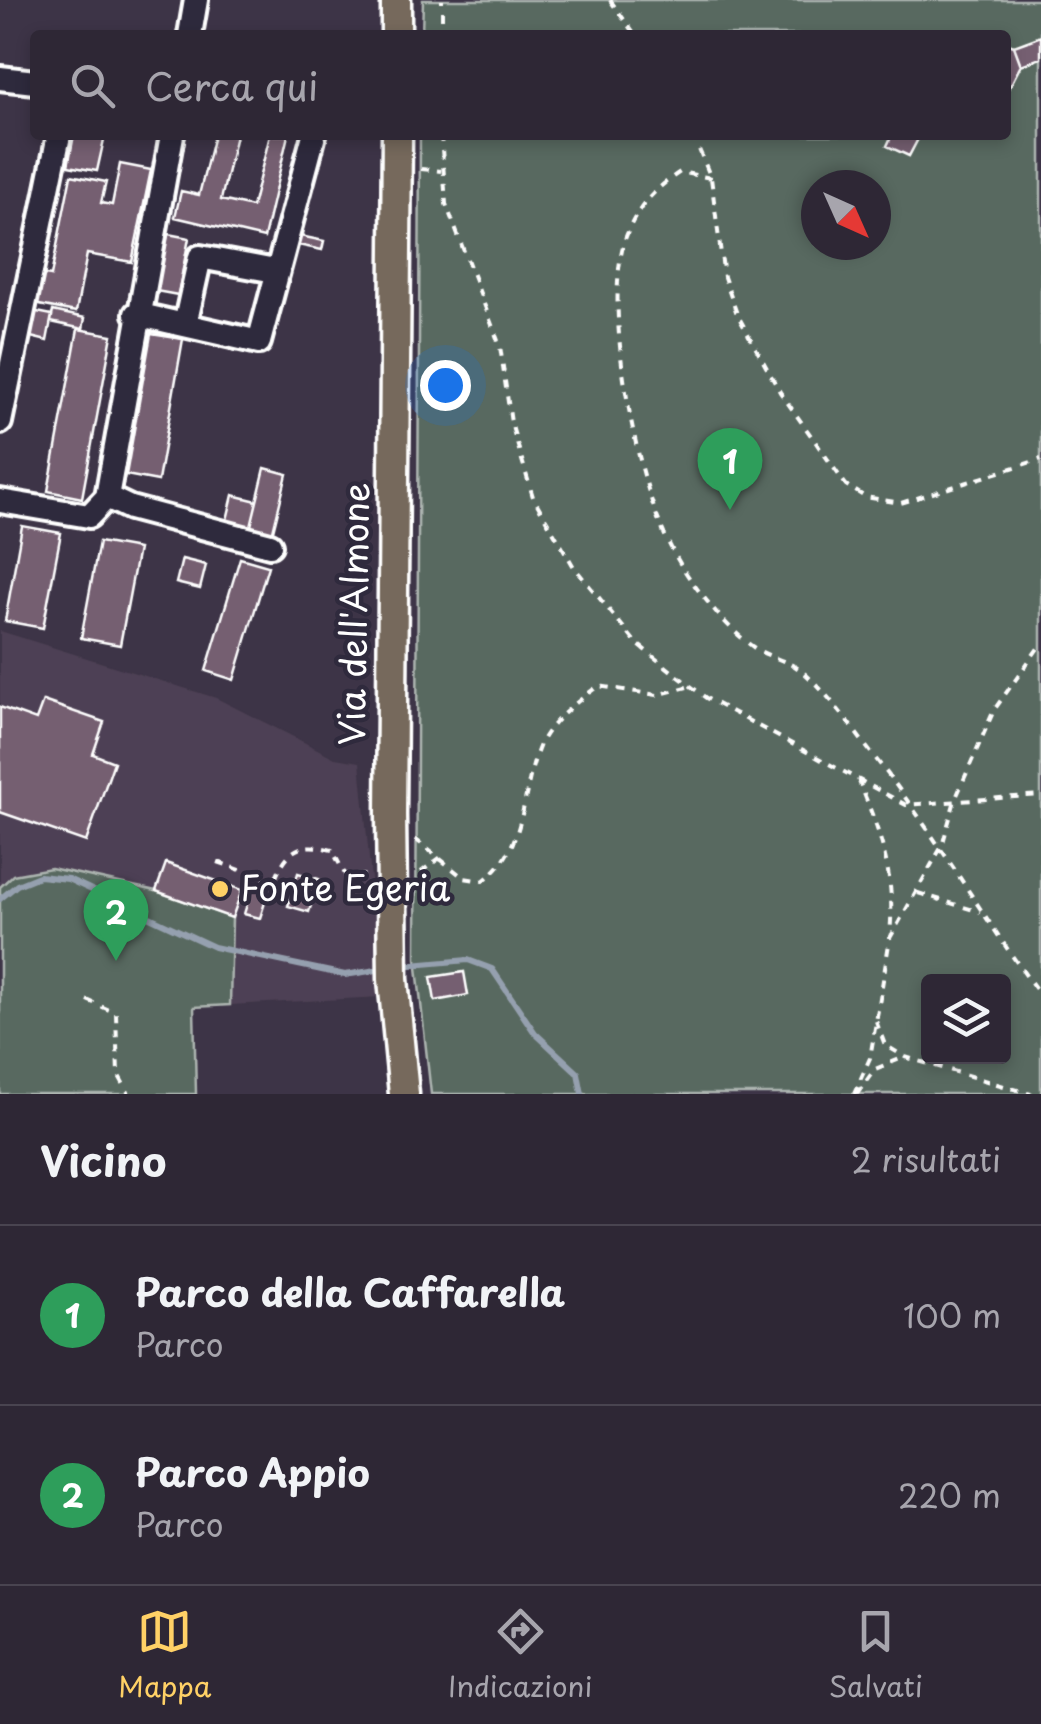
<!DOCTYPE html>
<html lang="it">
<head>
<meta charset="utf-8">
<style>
	body { margin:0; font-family:"Playpen Sans",sans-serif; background:#3a3341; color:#f1f3f6 }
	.controls { position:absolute; right:30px; bottom:30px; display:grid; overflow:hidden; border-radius:10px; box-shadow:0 5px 15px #0003 }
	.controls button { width:90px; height:90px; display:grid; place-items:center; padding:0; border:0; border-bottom:2px solid #494450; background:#2e2735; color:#f1f3f6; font:50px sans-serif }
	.compass { position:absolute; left:801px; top:170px; width:90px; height:90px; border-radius:50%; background:#2e2735; box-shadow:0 5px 15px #0003; rotate:135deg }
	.you { position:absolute; left:445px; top:385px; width:35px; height:35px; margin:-25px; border:8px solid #fff; border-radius:50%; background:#1a73e8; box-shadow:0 0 0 15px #1a73e833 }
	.badge { display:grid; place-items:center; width:65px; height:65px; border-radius:50%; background:#ffd166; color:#fff; font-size:32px; font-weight:700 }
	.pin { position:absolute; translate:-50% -82px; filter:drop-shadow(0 2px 5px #0008) }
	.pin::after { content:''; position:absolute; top:52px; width:35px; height:30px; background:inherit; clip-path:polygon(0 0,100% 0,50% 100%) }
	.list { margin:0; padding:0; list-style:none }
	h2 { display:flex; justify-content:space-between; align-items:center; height:130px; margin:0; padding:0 40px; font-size:42px }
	h2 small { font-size:32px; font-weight:400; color:#a7a5ad }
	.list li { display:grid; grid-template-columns:65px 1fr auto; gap:30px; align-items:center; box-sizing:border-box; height:180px; padding:0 40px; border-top:2px solid #494450 }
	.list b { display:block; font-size:38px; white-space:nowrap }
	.list p { margin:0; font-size:32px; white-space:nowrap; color:#a7a5ad }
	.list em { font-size:32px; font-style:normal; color:#a7a5ad }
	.icon { flex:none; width:55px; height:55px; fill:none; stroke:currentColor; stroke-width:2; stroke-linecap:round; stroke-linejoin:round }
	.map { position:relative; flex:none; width:1041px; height:1094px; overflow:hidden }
	.search { position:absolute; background:#2e2735; box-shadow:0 5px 15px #0003; left:30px; right:30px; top:30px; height:110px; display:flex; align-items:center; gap:25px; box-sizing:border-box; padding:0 35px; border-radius:10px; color:#a7a5ad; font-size:38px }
	.sheet { height:490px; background:#2e2735 }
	nav { display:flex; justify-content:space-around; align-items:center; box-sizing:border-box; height:140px; border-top:2px solid #494450; background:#2e2735; font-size:28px; color:#a7a5ad }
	nav a { display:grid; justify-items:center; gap:5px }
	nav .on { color:#ffd166 }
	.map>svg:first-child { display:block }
	.built { fill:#4e4154 }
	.green { fill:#596960; stroke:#acb4b0; stroke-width:2.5; fill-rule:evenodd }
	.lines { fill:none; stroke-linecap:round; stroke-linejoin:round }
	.stream { stroke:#95a0af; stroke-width:6 }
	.building { fill:#755e71; stroke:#fff; stroke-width:2.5 }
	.minor-casing { stroke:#fff; stroke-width:30 }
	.major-casing { stroke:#fff; stroke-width:35 }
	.path { stroke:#fff; stroke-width:4; stroke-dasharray:8 8; stroke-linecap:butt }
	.minor { stroke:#2f2a3d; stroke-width:22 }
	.major { stroke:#76695c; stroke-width:28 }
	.poi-dot { fill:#ffd166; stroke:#2f2a3d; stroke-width:4 }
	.labels { text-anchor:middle; stroke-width:9; stroke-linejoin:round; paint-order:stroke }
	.street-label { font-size:35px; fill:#fff; stroke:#2f2a3d }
	.poi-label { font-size:35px; fill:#fff; stroke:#2f2a3d; text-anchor:start }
</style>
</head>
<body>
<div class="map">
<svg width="1041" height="1094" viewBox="0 0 1041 1094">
	<rect width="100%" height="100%" fill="#3d3447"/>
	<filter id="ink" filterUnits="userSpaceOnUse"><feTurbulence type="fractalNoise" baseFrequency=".01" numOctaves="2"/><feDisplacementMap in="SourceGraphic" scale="20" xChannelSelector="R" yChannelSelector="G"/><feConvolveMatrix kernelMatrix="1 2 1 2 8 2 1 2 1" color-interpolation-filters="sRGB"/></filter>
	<g filter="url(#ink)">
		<path class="built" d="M0 631 216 698 335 758 360 762 382 997 230 1005 232 918 13 875 0 887Z"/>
		<path class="green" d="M423 0H1041V1094H431L416 958 420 135H1006V35H422ZM816 185H876V245H816ZM928 982H1004V1056H928Z
			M51 868 156 891 232 918 230 1005 194 1007 196 1094H0V887L13 875Z"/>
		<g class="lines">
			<path class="stream" d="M0 899 17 885 39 876 68 879 214 947 345 975 383 969
				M400 966 468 960 492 969 535 1033 578 1073 582 1094"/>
		</g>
		<path class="building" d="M1041 36V58L1021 65 1014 46Z
			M1006 43 1014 46 1021 65 1006 94Z
			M74 135H105L97 171 68 166Z
			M214 135H236L221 200 252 207 270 135H288L264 238 175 217 181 191 199 195Z
			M892 135 919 137 909 156 887 146Z
			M120 164 151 170 132 262 87 254 76 312 34 304 40 274 51 276 71 175 106 182 101 203 112 205Z
			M168 234 189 238 178 295 156 291Z
			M300 236 324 241 322 250 298 245Z
			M32 311 52 315 47 341 27 336Z
			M53 311 85 318 83 329 51 322Z
			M78 329 112 335 82 498 48 491Z
			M151 334 183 339 158 481 126 475Z
			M265 468 287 474 272 535 250 530Z
			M233 495 257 501 250 530 226 524Z
			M22 526 61 533 43 628 5 621Z
			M99 542 138 549 120 645 81 638Z
			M240 558 268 566 234 680 206 671Z
			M182 559 206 565 200 589 176 583Z
			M43 701 104 722 93 754 114 762 86 842 0 812V707L36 720Z
			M166 863 242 890 232 918 156 891Z
			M298 873 319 879 309 912 288 906Z
			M252 888 268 893 260 918 244 914Z
			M464 972 468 995 435 1001 431 977Z"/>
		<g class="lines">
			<defs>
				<path id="minor" d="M190 35 196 0
					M0 78 35 82
					M172 135 107 497 130 508 270 545
					M136 314 259 342 314 135
					M185 325 200 257 275 271
					M0 422 59 135
					M0 501 89 516 107 497"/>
				<path id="major" d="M396 0V35
					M397 135 391 815 393 979 404 1094"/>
			</defs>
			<use href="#minor" class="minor-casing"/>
			<use href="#major" class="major-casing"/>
			<path class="path" d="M610 0 635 35
				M442 35V0
				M441 135 446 204 500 346 511 423 533 497 574 567 636 643 706 698 906 805 1041 795
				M693 135 711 178 724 277 737 314 780 392 846 485 865 497 901 503 1041 459
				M421 169 441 171
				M711 178 680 172C656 188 638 206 627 234 601 297 634 461 660 524 672 554 691 583 712 607 723 621 741 639 756 649 771 658 790 661 803 672 830 695 851 727 872 754 934 831 982 917 1041 996
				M858 779C880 832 896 876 890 934
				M415 839 464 878 483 881C528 847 520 795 539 747 549 722 577 702 598 686L657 695 687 687
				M218 862 274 882C286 851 298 840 332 850L346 876 368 875
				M421 872 441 857
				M918 893 980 912
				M87 1000 116 1013 118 1074 129 1094
				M876 1021 885 1045 905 1057 1031 1094
				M854 1094 870 1058 890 938 942 846 955 800 994 710 1041 644
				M857 1094 875 1069 905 1057"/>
			<use href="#minor" class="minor"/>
			<use href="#major" class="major"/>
		</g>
	</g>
	<circle class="poi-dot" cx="220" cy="889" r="10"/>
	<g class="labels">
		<g class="street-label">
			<text transform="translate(355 614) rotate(-89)" y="12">Via dell'Almone</text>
		</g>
		<g class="poi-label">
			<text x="240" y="901">Fonte Egeria</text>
		</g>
	</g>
</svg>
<div class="controls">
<button><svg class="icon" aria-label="layers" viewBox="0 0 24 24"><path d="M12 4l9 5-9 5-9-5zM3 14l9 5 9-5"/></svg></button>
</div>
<svg class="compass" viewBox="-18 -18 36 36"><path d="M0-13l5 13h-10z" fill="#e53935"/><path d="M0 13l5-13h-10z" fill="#a7a5ad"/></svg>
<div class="you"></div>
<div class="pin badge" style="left:730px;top:510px;background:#2e9e5b">1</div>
<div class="pin badge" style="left:116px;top:961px;background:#2e9e5b">2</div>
<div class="search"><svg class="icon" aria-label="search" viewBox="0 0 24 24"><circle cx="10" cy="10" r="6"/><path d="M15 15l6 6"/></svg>Cerca qui</div>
</div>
<section class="sheet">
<h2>Vicino<small>2 risultati</small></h2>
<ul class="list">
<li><span class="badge" style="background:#2e9e5b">1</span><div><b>Parco della Caffarella</b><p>Parco</p></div><em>100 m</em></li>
<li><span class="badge" style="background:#2e9e5b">2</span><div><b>Parco Appio</b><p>Parco</p></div><em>220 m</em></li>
</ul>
</section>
<nav>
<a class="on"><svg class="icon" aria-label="map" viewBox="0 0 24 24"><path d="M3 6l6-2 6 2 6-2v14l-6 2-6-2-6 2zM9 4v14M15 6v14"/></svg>Mappa</a>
<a><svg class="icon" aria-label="directions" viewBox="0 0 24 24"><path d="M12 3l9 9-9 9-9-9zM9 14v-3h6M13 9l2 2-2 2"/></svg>Indicazioni</a>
<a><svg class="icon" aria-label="saved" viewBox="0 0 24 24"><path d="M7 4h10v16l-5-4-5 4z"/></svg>Salvati</a>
</nav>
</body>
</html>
